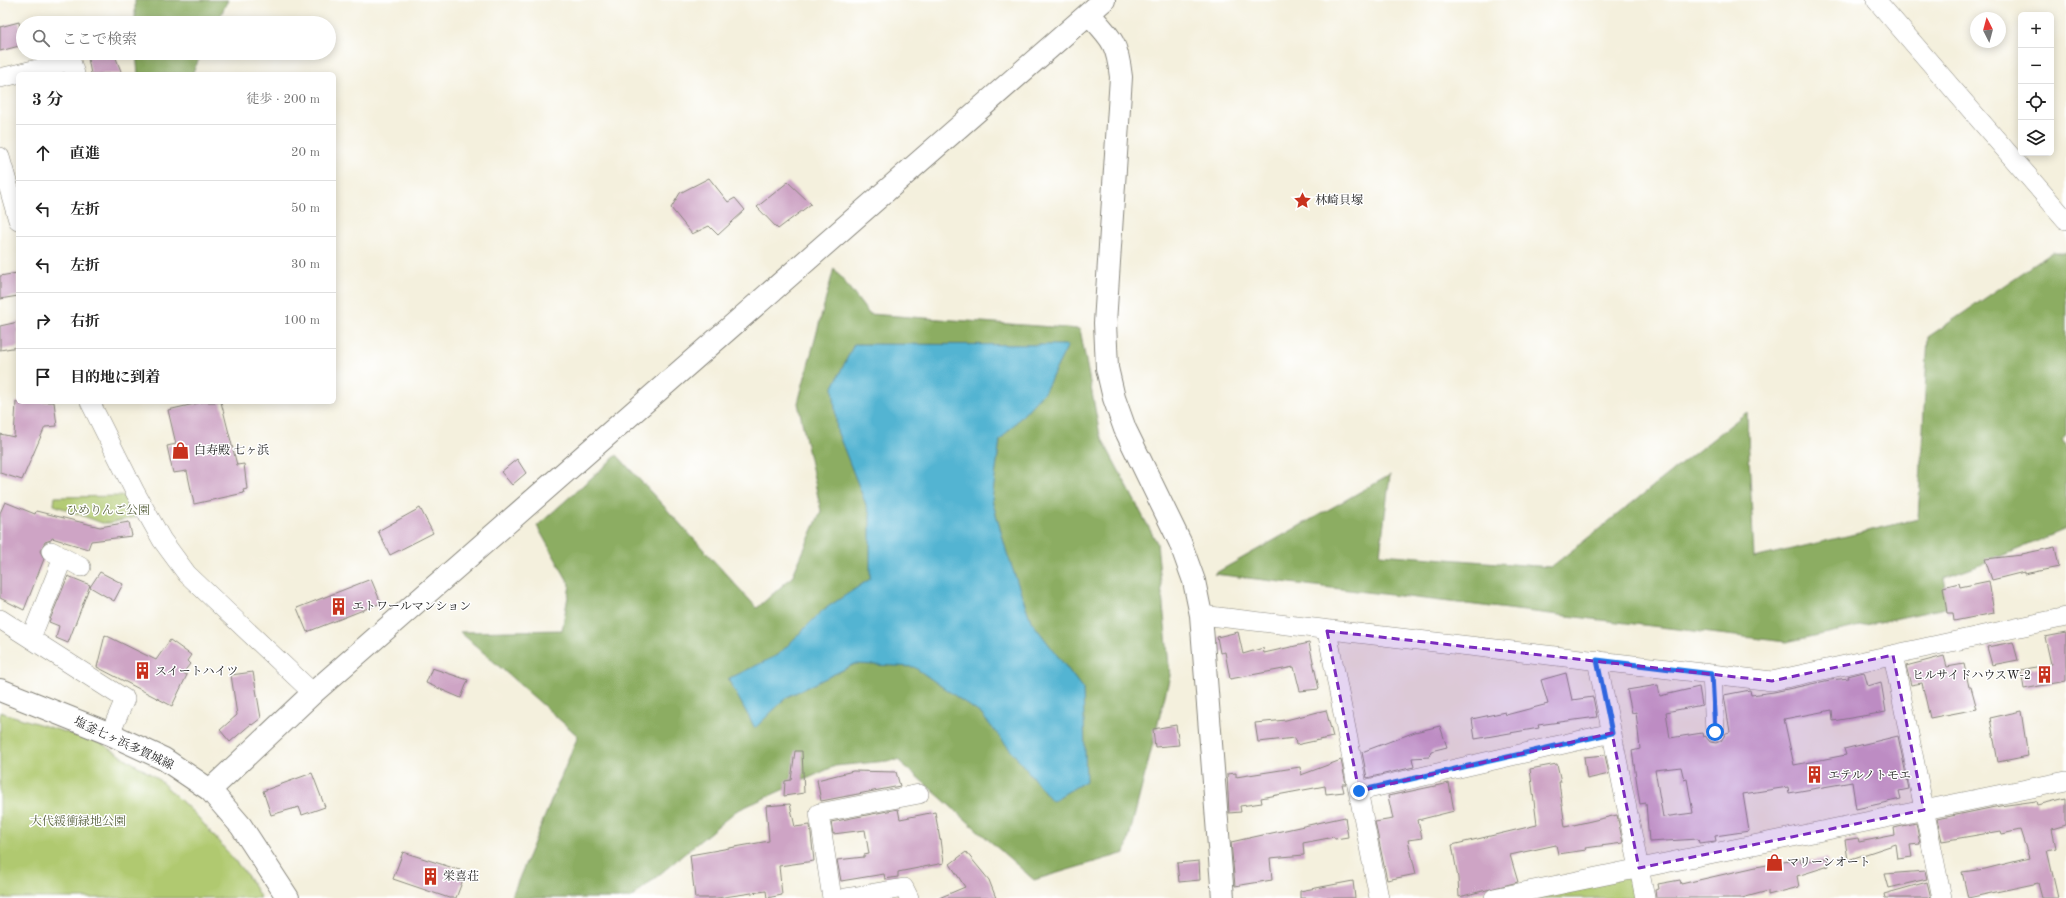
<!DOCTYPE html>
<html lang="ja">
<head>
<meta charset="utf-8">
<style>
	body { margin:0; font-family:"Old Standard TT","Noto Serif JP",serif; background:#f6f6f6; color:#222 }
	.controls { position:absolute; right:12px; top:12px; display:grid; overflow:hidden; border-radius:6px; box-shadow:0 2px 10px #0003 }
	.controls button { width:36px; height:36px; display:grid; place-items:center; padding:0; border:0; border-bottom:1px solid #e0e0e0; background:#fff; color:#222; font:20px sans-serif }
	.compass { position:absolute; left:1970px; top:12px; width:36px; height:36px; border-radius:50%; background:#fff; box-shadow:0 2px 10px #0003; rotate:354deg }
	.stop { position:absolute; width:12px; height:12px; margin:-9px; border:3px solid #1a73e8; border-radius:50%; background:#fff }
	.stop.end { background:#1a73e8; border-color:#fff; box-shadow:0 1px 4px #0008 }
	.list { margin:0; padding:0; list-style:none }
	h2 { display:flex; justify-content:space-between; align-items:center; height:52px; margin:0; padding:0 16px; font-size:17px }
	h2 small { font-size:13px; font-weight:400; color:#767676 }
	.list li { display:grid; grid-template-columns:26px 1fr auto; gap:12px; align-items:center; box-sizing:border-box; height:56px; padding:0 16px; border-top:1px solid #e0e0e0 }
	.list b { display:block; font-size:15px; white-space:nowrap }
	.list em { font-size:13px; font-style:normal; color:#767676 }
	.icon { flex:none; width:22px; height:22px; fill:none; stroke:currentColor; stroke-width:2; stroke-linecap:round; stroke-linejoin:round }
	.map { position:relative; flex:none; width:2066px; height:898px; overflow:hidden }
	.search { position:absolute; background:#fff; box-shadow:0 2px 10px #0003; left:16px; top:16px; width:320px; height:44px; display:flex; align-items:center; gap:10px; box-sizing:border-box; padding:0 14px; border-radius:22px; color:#767676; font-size:15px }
	.panel { position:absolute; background:#fff; box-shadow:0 2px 10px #0003; left:16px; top:72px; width:320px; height:332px; border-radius:6px }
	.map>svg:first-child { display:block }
	.green { fill:#b0c96f; stroke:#667246 }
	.forest { fill:#8cad62; stroke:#54643f }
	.water { fill:#53b4d2; stroke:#386877 }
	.building { fill:#cea4c5; fill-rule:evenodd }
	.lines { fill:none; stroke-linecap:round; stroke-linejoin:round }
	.minor-casing { stroke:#88867c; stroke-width:20 }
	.tertiary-casing { stroke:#88867c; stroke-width:24 }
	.primary-casing { stroke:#88867c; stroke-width:24 }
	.minor { stroke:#fff; stroke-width:19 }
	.tertiary { stroke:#fff; stroke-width:22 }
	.primary { stroke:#fff; stroke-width:22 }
	.route { stroke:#1a73e8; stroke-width:5 }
	.marked { fill:#7b2cbf; fill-opacity:0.2; stroke:#7b2cbf; stroke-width:3; stroke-dasharray:8 5; stroke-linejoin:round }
	.labels { text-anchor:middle; stroke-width:3; stroke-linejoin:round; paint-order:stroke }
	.poi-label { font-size:12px; fill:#1c1c1c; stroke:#fff; text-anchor:start }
	.park-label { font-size:12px; fill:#57613d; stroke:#fff }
	.street-label { font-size:12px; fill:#1c1c1c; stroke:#fff }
</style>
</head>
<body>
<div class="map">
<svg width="2066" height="898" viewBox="0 0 2066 898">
	<rect width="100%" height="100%" fill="#fff"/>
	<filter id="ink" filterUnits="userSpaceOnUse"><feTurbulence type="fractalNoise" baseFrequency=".025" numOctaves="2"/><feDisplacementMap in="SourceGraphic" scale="8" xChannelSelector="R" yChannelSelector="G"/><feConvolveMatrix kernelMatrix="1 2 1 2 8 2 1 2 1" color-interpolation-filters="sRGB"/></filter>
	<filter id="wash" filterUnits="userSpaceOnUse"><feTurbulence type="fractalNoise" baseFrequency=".012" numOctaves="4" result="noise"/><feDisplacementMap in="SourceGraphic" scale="16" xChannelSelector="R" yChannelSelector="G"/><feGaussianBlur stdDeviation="0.9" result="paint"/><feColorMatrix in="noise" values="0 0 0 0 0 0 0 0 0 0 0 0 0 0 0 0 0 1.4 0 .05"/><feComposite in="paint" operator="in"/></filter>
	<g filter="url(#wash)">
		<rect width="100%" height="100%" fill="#f4f0dd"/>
		<path class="green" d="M125 496 136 517 110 523H102L54 505 55 497Z
			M0 712 101 743 157 778 197 816 247 875 261 898H0Z
			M1639 868 1645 898H1502Z"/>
		<path class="forest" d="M135 0H228L217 23H135Z
			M136 53H202L192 74H138Z
			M2053 252H2066V436L2062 440 2066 448V529L1981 565 1944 578 1950 607 1786 642 1214 574 1390 475 1380 554 1551 567 1747 412 1754 558 1918 519 1928 337Z
			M834 268 869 314 1080 329 1100 435 1157 543 1170 676 1125 853 1034 880 898 760 835 766 736 811 631 898H511L578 736 460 632 562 630 570 585 537 526 617 455 757 608 792 577 821 511 798 403Z"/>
		<path class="water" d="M854 344 1068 345 1045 391 1000 440 992 500 1007 553 1031 621 1083 689 1086 781 1052 801 981 714 914 667 855 664 787 697 755 728 728 679 778 655 823 610 870 579V515L837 431 833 387Z"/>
		<g id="blocks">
			<path class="building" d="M19 22 23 45 0 51V27Z
				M87 53H114L122 74H91Z
				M709 178 728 202 735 198 745 210 718 235 709 226 692 234 671 208 680 193Z
				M788 182 811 204 778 229 757 207Z
				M17 273 18 296 0 299V276Z
				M18 322V347L0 350V326Z
				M16 402H54L57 426 45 427 22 480 0 473V434L14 437Z
				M203 402H221L237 465 244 464 247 489 243 490 244 493 194 504 187 471 173 473 167 446 176 444 168 410Z
				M517 459 526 473 512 485 501 472Z
				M5 502 35 514 36 511 100 527 129 522 132 536 91 541 88 549 52 538 51 540 45 542 40 551 44 559 24 610 0 598V513Z
				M420 508 433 533 390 555 378 531Z
				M2055 547 2059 567 2024 574V572L1992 580 1985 559 2022 555V554Z
				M100 572 123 584 114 601 90 587Z
				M68 576 90 585 68 643 56 638 59 626 49 622Z
				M371 579 381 603 307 632 297 608Z
				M1989 581 1994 613 1954 621 1953 613H1947L1943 587 1959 583 1960 587Z
				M1238 632 1243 654 1263 648 1264 653 1309 643 1319 689 1300 691 1294 667 1230 679 1225 652 1220 653 1217 637Z
				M2066 633V681L2024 689 2021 670 2051 664 2045 637Z
				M105 635 156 660 170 640 191 655 187 661 190 664 183 673 187 675 172 706 97 667Z
				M2013 642 2018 660 1992 665 1987 647Z
				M1944 656 1947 667 1964 664 1969 687H1971L1977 709 1930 718 1922 683 1911 685 1906 666Z
				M432 668 468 680 461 698 426 683Z
				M253 672 261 718 252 725 251 724 230 742 220 730 237 715 231 675Z
				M1864 672 1868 686 1881 682 1886 712 1833 721 1832 710 1784 719 1794 765 1846 755 1844 749 1898 736 1909 789 1899 791 1901 799 1856 809 1852 782 1789 793 1788 787 1743 794 1749 831 1715 836 1716 841 1699 843 1698 839 1649 842 1646 803 1640 804 1632 751 1640 749 1636 712 1632 713 1627 690 1658 685 1660 696 1699 687 1702 705 1666 712 1670 738 1702 733 1703 737 1705 736 1710 742 1716 743 1721 741 1726 733 1730 732 1724 695 1750 690 1751 695 1774 692 1830 680 1849 678 1848 676ZM1681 767 1684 780 1687 779 1693 813 1663 817 1655 770Z
				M1566 673 1572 700 1593 697 1597 717 1538 725 1539 728 1475 739 1472 719 1505 712 1506 715 1548 704 1541 680Z
				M1326 710 1333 737 1296 745 1295 738 1258 742 1255 723 1286 720Z
				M2021 711 2028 756 1998 762 1990 718Z
				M1176 725 1179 745 1155 747 1153 729Z
				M1440 726 1447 747 1431 751 1429 757 1412 758 1414 767 1367 778 1362 752 1415 732Z
				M795 751H802L804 793 784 796 785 781 791 780Z
				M1605 755 1609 774 1587 779 1584 757Z
				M1341 760 1346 784H1342L1344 792 1326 794 1325 786 1261 798 1262 803 1240 806 1241 812 1229 813 1227 774 1236 773V777L1300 767 1301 775Z
				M1557 764 1561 782H1559L1565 827 1617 815 1623 843 1585 848 1586 850 1558 854 1556 845 1510 855 1518 882 1459 897 1458 878 1452 845 1537 825 1530 769Z
				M853 771 896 772 900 786 821 801 817 780Z
				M312 773 325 807 302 815 299 807 271 815 263 791Z
				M1449 783 1454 811 1418 820 1422 838 1408 840 1416 874 1387 880 1375 822 1393 819 1388 796Z
				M2066 798V825L2052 829 2056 848 2047 850 2058 898H2042L2038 883 1968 898 1962 872 1985 869 2029 858 2020 830 2002 834 2001 831 1942 841 1937 819 2000 806 2036 801 2037 805Z
				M790 804 795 827 810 825 814 861 779 866 782 895 767 898 766 891 717 898H695L690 855 769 841 766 806Z
				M898 809 900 819 935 812 940 840 941 839 944 863 898 872V877L885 879 884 874 841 881 837 860 864 857V855L869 854 865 830 833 834 831 822Z
				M1345 817 1348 837 1335 839 1334 837 1303 843 1304 855 1270 858 1272 880 1235 886 1231 842Z
				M1916 823 1920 844 1910 845 1912 857 1898 859 1896 844 1848 860 1845 840 1858 838 1859 842 1895 835 1894 828Z
				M403 852 466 872 456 898H449L393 879Z
				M966 852 989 880 996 898H939L965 887 950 864Z
				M1827 858 1829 866 1797 876 1799 887 1768 895V891L1742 898H1656L1655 890 1659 889 1658 884 1680 880 1681 884 1756 867 1800 859 1801 862Z
				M1199 861 1200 880 1179 882 1177 863Z
				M1925 871 1927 879 1889 888 1885 874Z
				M1353 881 1355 898H1300V891Z
				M1927 882 1931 898H1885L1884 894Z"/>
		</g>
	</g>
	<g filter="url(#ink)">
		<use href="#blocks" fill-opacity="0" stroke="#88867c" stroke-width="1"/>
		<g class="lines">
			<defs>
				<path id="minor" d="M1876 0 2066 220
					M0 78 71 61 75 74
					M0 157 18 220
					M90 402 135 492 162 540 187 574 313 693
					M51 551 81 567
					M1201 615 1772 681 2066 617
					M0 619 125 699 110 734
					M1327 631 1379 898
					M31 638 63 558
					M1893 655 1942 898
					M1597 660 1645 898
					M1712 674 1715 732
					M1359 791 1612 733
					M832 898 819 813 919 794
					M845 898 904 888 909 898
					M1494 898 2066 781"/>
				<path id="tertiary" d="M1089 14C1112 39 1117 42 1121 77L1105 323 1107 368 1114 398 1125 429 1180 542 1194 581 1201 615 1223 898
					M210 790 313 693 1104 0"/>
				<path id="primary" d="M0 690 110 734 164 759 210 790 241 826 288 898"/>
			</defs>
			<use href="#minor" class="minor-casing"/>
			<use href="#tertiary" class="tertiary-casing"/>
			<use href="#primary" class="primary-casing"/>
			<use href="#minor" class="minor"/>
			<use href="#tertiary" class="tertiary"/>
			<use href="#primary" class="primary"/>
		</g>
	</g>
	<g class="lines" filter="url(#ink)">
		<path class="route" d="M1359 791 1612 733 1597 660 1712 674 1715 732"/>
	</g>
	<path class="marked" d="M1327 631 1772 681 1893 655 1924 810 1639 868 1612 733 1359 791Z"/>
	<defs>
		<symbol id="sight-bare" viewBox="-9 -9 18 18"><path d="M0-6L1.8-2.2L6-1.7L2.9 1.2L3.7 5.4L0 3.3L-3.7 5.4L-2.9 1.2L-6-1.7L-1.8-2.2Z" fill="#c8321e" stroke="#fff" stroke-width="2.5" paint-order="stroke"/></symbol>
		<symbol id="shop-bare" viewBox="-9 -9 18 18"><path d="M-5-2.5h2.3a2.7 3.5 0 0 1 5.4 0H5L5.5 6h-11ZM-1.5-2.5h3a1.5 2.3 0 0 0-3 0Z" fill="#c8321e" stroke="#fff" stroke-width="2.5" paint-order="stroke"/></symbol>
		<symbol id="building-bare" viewBox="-9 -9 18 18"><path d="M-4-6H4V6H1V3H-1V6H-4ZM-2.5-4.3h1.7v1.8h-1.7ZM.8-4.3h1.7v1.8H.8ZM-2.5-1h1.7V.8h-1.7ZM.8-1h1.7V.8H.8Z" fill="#c8321e" stroke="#fff" stroke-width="2.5" paint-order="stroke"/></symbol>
	</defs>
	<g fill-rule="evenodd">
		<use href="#sight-bare" x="1290" y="188" width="25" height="25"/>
		<use href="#shop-bare" x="168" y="438" width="25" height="25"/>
		<use href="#building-bare" x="326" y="594" width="25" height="25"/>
		<use href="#building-bare" x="130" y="658" width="25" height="25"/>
		<use href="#building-bare" x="2032" y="662" width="25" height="25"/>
		<use href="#building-bare" x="1802" y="762" width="25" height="25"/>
		<use href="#shop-bare" x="1762" y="850" width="25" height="25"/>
		<use href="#building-bare" x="418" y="864" width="25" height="25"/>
	</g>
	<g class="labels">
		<g class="poi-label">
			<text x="1315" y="204">林崎貝塚</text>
			<text x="194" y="454">白寿殿 七ヶ浜</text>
			<text x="352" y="610">エトワールマンション</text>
			<text x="155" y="675">スイートハイツ</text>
			<text x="2031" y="679" text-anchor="end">ヒルサイドハウスW-2</text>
			<text x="1828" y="779">エテルノトモエ</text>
			<text x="1787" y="866">マリーンオート</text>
			<text x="443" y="880">栄喜荘</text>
		</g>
		<g class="park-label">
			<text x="108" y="514">ひめりんご公園</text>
			<text x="78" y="825">大代緩衝緑地公園</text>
		</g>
		<g class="street-label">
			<text transform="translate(124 743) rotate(25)" y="4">塩釜七ヶ浜多賀城線</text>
		</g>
	</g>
</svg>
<div class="controls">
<button>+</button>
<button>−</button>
<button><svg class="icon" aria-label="locate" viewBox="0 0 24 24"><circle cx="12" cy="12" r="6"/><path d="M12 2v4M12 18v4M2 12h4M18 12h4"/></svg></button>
<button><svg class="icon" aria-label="layers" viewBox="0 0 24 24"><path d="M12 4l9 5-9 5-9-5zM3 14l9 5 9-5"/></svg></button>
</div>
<svg class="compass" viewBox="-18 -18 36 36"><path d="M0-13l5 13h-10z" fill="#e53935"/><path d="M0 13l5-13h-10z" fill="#767676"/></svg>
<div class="stop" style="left:1715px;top:732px"></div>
<div class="stop end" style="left:1359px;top:791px"></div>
<div class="search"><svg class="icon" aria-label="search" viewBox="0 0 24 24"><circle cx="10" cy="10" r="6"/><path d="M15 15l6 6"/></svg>ここで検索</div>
<section class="panel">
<h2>3 分<small>徒歩 · 200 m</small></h2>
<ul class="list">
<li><svg class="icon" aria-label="ahead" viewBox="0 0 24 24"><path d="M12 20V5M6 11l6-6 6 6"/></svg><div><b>直進</b></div><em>20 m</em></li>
<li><svg class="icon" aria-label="left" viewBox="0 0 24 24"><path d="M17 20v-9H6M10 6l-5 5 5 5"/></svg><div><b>左折</b></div><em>50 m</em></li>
<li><svg class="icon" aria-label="left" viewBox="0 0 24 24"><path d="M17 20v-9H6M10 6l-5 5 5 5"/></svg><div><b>左折</b></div><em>30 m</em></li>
<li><svg class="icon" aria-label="right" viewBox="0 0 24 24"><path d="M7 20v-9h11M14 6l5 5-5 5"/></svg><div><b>右折</b></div><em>100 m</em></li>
<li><svg class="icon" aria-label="arrive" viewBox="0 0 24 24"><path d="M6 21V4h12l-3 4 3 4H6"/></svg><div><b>目的地に到着</b></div></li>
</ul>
</section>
</div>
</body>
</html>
